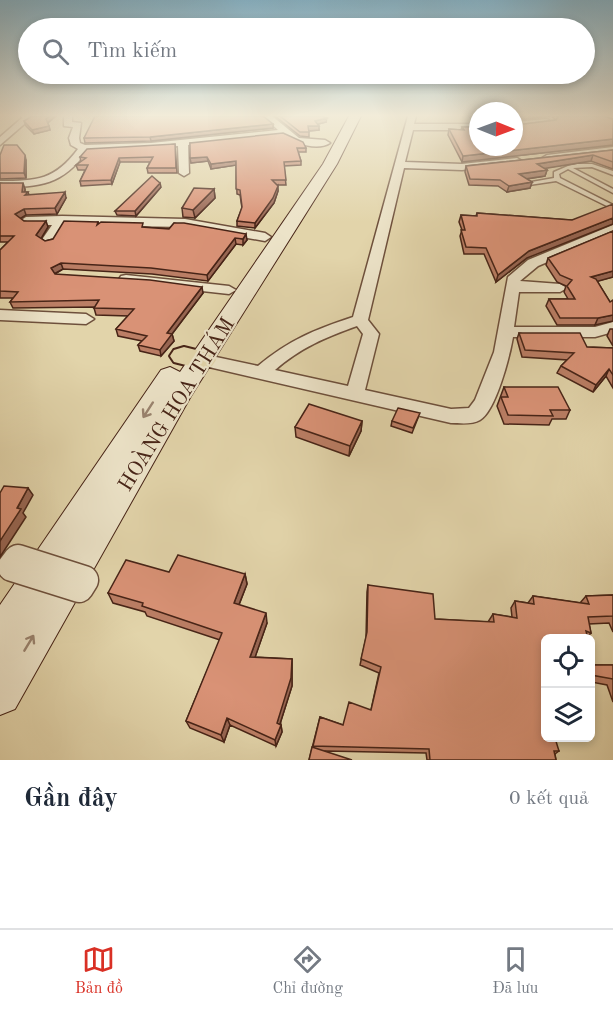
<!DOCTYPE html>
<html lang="vi">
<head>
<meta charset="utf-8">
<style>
	body { margin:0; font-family:"Old Standard TT",serif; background:#f2f2f3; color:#1f2937 }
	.controls { position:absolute; right:18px; bottom:18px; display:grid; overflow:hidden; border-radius:9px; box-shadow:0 3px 9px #0003 }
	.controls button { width:54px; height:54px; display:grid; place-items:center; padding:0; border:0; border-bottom:2px solid #e0e1e3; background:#fff; color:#1f2937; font:30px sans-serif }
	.compass { position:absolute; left:469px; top:102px; width:54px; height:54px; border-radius:50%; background:#fff; box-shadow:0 3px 9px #0003; rotate:91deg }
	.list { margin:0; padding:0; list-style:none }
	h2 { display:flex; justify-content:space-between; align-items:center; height:78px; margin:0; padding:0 24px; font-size:26px }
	h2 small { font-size:20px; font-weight:400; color:#747a83 }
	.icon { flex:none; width:33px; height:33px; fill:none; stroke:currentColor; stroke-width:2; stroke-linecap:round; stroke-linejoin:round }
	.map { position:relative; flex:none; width:613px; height:760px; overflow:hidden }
	.search { position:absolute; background:#fff; box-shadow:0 3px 9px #0003; left:18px; right:18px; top:18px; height:66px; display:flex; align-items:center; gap:15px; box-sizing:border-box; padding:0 21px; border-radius:33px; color:#747a83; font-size:22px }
	.sheet { height:168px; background:#fff }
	nav { display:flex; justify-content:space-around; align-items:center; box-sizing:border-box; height:84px; border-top:2px solid #e0e1e3; background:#fff; font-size:16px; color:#747a83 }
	nav a { display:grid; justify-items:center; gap:3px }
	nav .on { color:#d93025 }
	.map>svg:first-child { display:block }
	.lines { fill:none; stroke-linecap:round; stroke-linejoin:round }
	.lane-casing { stroke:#6e503c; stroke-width:3 }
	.street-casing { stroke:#6e503c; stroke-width:3 }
	.secondary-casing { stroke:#472417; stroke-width:2 }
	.primary-casing { stroke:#472417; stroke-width:4 }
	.lane { fill:#ece3c8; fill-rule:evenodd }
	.street { fill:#ece3c8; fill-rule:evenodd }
	.secondary { fill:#ece3c8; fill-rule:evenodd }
	.primary { fill:#e2d4aa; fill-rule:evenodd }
	.street-bridge-casing { stroke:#6e503c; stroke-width:31; stroke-linecap:butt }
	.street-bridge { stroke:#ece3c8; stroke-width:28 }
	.wall { fill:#bb7e65; stroke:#472417; stroke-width:1.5; fill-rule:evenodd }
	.shaded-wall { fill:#986653; stroke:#472417; stroke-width:1.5 }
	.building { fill:#d99276; stroke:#472417; stroke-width:1.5 }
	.oneway { stroke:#9a8470 }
	.labels { text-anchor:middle; stroke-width:4.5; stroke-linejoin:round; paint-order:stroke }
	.street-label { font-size:21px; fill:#472417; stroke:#ece3c8 }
</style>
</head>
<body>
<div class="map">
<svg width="613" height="760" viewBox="0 0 613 760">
	<rect width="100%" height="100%" fill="#e2d4aa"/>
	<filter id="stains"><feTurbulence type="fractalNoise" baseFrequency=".00333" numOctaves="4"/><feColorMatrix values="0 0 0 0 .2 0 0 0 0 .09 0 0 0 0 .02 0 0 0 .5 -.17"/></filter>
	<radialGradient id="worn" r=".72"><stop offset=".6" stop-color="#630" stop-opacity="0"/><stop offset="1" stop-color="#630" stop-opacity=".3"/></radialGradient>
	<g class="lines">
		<defs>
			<path id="lane" d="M577 164H592L613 171V175L592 167 573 168 613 189V193L568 169 559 174 560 178 613 205V209L556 181 529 185 526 183 554 178V172L568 166Z"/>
			<path id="street" d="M21 116H29L30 119 0 145V137L22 118Z
				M64 116H72V122L81 123 79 138 80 143 85 145 151 143 278 130 263 116H272L299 138 325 140 330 143C318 151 294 144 284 135L188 145 189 173 184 176 179 173 178 146 87 151C62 185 41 187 0 187V181C37 181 55 180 78 149L71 145 69 138 73 127 64 126Z
				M408 116H416L414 124H478V130H413L405 162 462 164 517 158 522 161 517 164 462 170 404 168 368 320 379 334 365 390 451 409 469 408 475 400 494 352 508 277 528 260 613 225V234L538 266 520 281 560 284 567 288 560 292H519L514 327H595L613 322V332L595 337H513C510 355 496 411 480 420 472 425 459 423 451 423L196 364 193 360 196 356 202 354 258 366C289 340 314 330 353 317ZM357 326 363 334 348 386 275 370C300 348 326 337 357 326Z
				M599 116H613V122L600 118Z
				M546 119 549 120V124L514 128V122Z
				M613 147V153L547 161 542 158 547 155Z
				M62 216 185 219 265 233 271 237 265 241 185 227 65 225 53 244 48 245 41 241 52 225H26L20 221 26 217Z
				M126 275 229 286 236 290 229 294 121 282 119 279 121 276Z
				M0 310 86 314 94 319 86 324 0 320Z"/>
			<path id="secondary" d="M349 116H361L337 164 191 396 15 709 0 715V605L161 370 170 367 180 372 323 164Z"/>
			<path id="primary" d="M184 347 212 354 216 360 212 366 202 369 174 362 170 356 174 350Z"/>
		</defs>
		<use href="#lane" class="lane-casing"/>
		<use href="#street" class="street-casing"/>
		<use href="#secondary" class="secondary-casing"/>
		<use href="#primary" class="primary-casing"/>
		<use href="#lane" class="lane"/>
		<use href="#street" class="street"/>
		<use href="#secondary" class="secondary"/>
		<use href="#primary" class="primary"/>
		<defs>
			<path id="street-bridge" d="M18 559 84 580 79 588 12 567Z"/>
		</defs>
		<use href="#street-bridge" class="street-bridge-casing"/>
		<use href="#street-bridge" class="street-bridge"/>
	</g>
	<path class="wall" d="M56 116 48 123 50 130 34 134 26 126 24 121Z
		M275 116H321L326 122 318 124 319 130 309 131V137L300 136Z
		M469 116H478V122H473Z
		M514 116H603L613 119V145L462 162 448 135 449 129 461 130 462 127H478ZM551 116 556 120 516 125 514 120Z
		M273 124V128L151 141 85 143 84 138Z
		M190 143 306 148V152H298L301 161V165L284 166 286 185H277L278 191 274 203 255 228 237 226V221L242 208 240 195 237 194 236 165 211 169 208 161 191 163Z
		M175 144 177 173H148L147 168 150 162H120L112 184 81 186 80 181 85 170H78L76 165 81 162 80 157Z
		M613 150V169L591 161 544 168 547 170 545 176 527 179 532 182 530 188 507 192 498 186 469 185 465 172 466 166Z
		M0 155 26 160V178L0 179Z
		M0 183 25 189V192H28L29 195 66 198 57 214 26 215 20 219 24 221 48 227 41 238 45 241 53 239 98 222 99 224 169 229 174 223 247 240 243 245 236 244 208 281 152 274 63 269 55 274 203 293 172 334 174 341 161 356 140 351 138 345 142 341 118 336 116 329 128 316 96 315 94 308 95 307 13 308 10 302 13 298H0V250L8 242H0Z
		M161 187 136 216 117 215 115 211Z
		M214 189 215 198 195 218 183 217 182 208Z
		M477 213 572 220 527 258 496 282 484 254H464L460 236 462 230 459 222 461 215 476 216Z
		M613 231V277L597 281 610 302 595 325H557L546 306 549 299H568L564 292 566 286 557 282 546 265 548 258Z
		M610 329H613V346L607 336Z
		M519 333 587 347 613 348V388L606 376 593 392 557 373 561 366 567 360 522 357 517 339Z
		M504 387 570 410 566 419H552L549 425 504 424 497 406Z
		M418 418 412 433 391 426 392 421Z
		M362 421 361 431 349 456 296 437 295 427Z
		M169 572 245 574 247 584 239 605 267 623 255 657 292 659V686L280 724 281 725 282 732 276 746 230 725 224 742 190 728 186 721 220 640 147 616 145 612 113 603 108 593Z
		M368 585 435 619 488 622 493 614 512 617 511 608 515 601 528 603 533 596 580 603 586 596 613 595V632L609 623 589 624 591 633 587 637 546 639V738L559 751 555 754 556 760H427L426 753 325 751 309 760 320 717 343 725 371 710 379 673 360 665 366 638 367 592Z
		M591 651 594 665H613V702L607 685 591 682Z"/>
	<path class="shaded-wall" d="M50 116H56L47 123 46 119Z
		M514 116H551L514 120Z
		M327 118 326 122 315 125V121Z
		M273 124V128L151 141 150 137Z
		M49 126 50 130 34 134 32 130Z
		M308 126H319V130L308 131Z
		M613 139V145L462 162 463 156Z
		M25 155 26 160V178L24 173Z
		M593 155 591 161 535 170 537 164Z
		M207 157 208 161 191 163 190 158Z
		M119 158 120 162 112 184 111 180Z
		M236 161 237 165 211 169V164Z
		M547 170 545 176 518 180 519 174Z
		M532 182 530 188 507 192 509 186Z
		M23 183 25 189 24 198 22 192Z
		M160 183 161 187 136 216 135 211Z
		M278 186V191L274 203 255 228V223Z
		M214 189 215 198 195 218 193 210Z
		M65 192 66 198 57 214 55 208Z
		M24 209 26 215 18 220 15 214Z
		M613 218V224L527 258 496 282 498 275 529 251Z
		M46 221 48 227 39 242 36 235Z
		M246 234 247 240 243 245V239Z
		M235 238 236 244 208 281 207 275Z
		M61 263 63 269 54 274 51 268Z
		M613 271V277L588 284 591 277Z
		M202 287 203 293 172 334 174 341 161 356 160 350 167 333Z
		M613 315V321L595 325 598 318Z
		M609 369 606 376 593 392 596 385Z
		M362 421 361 431 349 456 350 446Z
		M28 488 33 495 23 513 26 517 0 557V541Z
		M245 574 247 584 236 612 234 603Z
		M266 613 267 623 252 666 250 657Z
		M292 659V686L278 730 277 723Z
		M227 718 230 725 224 742 221 735Z
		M281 725 282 732 276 746 275 740Z"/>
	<path class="building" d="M32 116H50L46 119 49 126 32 130 24 121Z
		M95 116H263L273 124 150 137 84 138Z
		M280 116H321L327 118 315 121 319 126H308L309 132H300Z
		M559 116H603L613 119V139L463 156 449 129 464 130 462 127H478V147H514V120L516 125 556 120Z
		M283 133 303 142 306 148H297L301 161 284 162 286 180H272L278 186 273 198 255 223 237 221 242 207 240 190 236 189V161L211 164 207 157 190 158V143Z
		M175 144 176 168H147L153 157 119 158 111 180 80 181 88 165H76L86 158 80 157 87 149Z
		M4 145H17L25 155 24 173H0V155Z
		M613 150V162L593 155 537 164 547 170 519 174 532 182 509 186 500 180 470 179 466 166Z
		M152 176 160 183 135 211H115Z
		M0 183H23L22 192H28L25 195 65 192 55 208 24 209 15 214 24 221H46L36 235 45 241 53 239 64 221 98 222 97 225 101 222 143 223 142 227 169 229 174 223H184L246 234 243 239 235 238 207 275 151 268 61 263 51 268 55 274 150 280 202 287 167 333 172 334 160 350 138 345 147 336 116 329 134 309 94 308 99 300 10 302 18 292 0 291V250L14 236H0Z
		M194 188 214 189 193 210 182 208Z
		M613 204V218L529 251 498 275 486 248 466 247 461 230H465L461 215 477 216V213L572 220Z
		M613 231V271L591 277 596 279 610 302 613 300V315L598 318H560L549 299H575L567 286 572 280 560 275 548 258Z
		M519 333H580L587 347 613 348V375L609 369 596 385 561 366 574 353 525 350Z
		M504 387H558L570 410H550L553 416 508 415 501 397H508Z
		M309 404 362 421 350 446 295 427Z
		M398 408 420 413 413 428 392 421Z
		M4 486 28 488 17 508 21 509 0 541V493Z
		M178 555 245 574 234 603 266 613 250 657 292 659 291 678 277 723 281 725 275 740 227 718 221 735 186 721 222 633 142 606 143 603 108 593 126 560 169 572Z
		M368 585 433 594 435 619 494 622 493 614 517 618 515 601 534 604 533 596 589 604 586 596 613 595V616L588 617 591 633 586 631 588 639H546V738H555L559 751H554L556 760H430L429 749 313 746 320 717 343 725 349 702 371 710 381 667 361 659 367 632Z
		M591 651 594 665H613V679L591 675Z
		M312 747 352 760H309Z"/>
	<defs><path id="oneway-shaft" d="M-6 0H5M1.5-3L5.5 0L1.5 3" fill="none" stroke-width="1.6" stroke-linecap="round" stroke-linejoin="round" transform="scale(1.5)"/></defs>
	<g class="oneway">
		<use href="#oneway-shaft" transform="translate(148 410) rotate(123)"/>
		<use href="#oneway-shaft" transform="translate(29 643) rotate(-59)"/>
	</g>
	<linearGradient id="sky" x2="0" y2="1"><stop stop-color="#87b6cc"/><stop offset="0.52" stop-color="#f2ecd9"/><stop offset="1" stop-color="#f2ecd9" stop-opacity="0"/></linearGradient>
	<rect width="613" height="222" fill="url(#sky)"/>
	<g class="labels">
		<g class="street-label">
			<text transform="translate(176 404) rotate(-58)" y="7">HOÀNG HOA THÁM</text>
		</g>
	</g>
	<rect width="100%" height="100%" filter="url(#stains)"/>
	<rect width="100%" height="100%" fill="url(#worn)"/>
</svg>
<div class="controls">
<button><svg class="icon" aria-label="locate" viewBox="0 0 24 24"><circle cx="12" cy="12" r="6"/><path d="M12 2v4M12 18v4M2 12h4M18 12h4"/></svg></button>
<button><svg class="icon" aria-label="layers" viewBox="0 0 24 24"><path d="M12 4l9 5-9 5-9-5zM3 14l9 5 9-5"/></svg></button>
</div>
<svg class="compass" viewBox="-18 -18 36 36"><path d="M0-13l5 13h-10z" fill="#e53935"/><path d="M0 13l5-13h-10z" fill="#747a83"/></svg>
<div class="search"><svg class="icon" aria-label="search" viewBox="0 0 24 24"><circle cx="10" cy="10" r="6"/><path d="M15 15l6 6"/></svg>Tìm kiếm</div>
</div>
<section class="sheet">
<h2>Gần đây<small>0 kết quả</small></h2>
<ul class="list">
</ul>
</section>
<nav>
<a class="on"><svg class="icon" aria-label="map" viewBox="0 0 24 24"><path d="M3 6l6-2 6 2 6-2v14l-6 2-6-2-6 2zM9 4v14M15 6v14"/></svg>Bản đồ</a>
<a><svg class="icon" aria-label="directions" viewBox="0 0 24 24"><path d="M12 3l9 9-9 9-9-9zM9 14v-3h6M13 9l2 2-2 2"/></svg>Chỉ đường</a>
<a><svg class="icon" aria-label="saved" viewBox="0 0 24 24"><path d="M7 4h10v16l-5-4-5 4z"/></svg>Đã lưu</a>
</nav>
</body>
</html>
